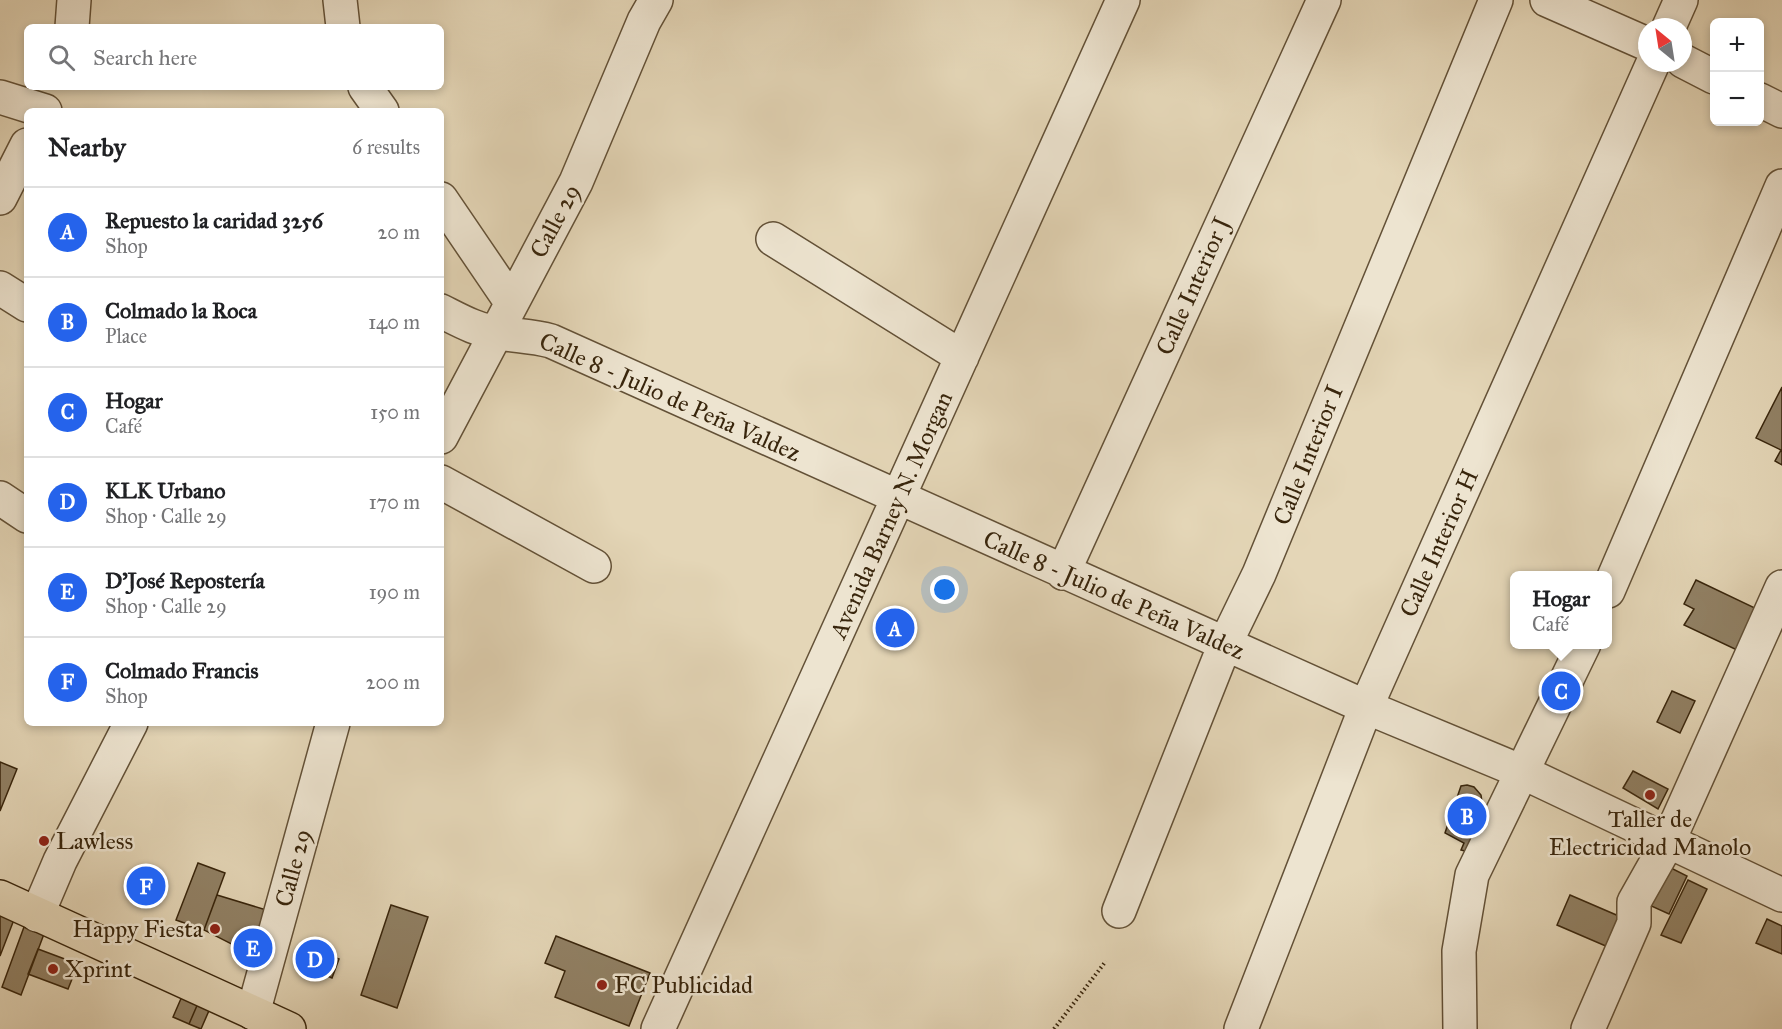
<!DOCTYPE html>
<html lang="en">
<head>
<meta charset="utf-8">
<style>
	body { margin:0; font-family:"IM FELL Great Primer",serif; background:#f6f6f6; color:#202124 }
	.controls { position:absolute; right:18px; top:18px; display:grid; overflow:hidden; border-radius:9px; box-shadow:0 3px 9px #0003 }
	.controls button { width:54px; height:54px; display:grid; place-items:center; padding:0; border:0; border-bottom:2px solid #e0e0e0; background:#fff; color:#202124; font:30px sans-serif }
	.compass { position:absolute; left:1638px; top:18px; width:54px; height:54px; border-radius:50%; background:#fff; box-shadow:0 3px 9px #0003; rotate:330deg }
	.you { position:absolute; left:945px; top:590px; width:21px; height:21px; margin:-15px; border:4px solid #fff; border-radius:50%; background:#1a73e8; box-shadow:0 0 0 9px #1a73e833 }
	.badge { display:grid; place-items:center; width:39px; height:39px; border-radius:50%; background:#2563eb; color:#fff; font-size:20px; font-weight:700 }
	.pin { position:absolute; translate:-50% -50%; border:3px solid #fff; box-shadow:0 2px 6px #0006 }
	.popup { position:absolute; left:1510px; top:571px; width:102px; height:78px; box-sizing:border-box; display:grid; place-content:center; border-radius:9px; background:#fff; filter:drop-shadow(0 2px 4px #0005); font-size:20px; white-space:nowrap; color:#757577 }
	.popup b { font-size:22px; color:#202124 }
	.popup::after { content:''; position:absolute; left:50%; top:100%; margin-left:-12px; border:12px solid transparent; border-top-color:#fff }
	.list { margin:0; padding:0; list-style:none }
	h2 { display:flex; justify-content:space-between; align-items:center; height:78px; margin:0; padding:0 24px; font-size:26px }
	h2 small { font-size:20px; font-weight:400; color:#757577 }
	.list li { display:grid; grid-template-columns:39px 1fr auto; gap:18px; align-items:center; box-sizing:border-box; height:90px; padding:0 24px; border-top:2px solid #e0e0e0 }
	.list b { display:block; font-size:22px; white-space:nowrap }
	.list p { margin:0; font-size:20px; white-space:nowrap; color:#757577 }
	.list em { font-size:20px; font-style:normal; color:#757577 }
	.icon { flex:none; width:33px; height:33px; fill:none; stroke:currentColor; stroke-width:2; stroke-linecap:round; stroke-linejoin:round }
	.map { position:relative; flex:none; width:1782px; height:1029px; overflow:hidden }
	.search { position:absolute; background:#fff; box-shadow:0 3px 9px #0003; left:24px; top:24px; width:420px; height:66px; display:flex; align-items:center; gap:15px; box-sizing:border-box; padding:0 21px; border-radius:9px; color:#757577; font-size:22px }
	.panel { position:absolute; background:#fff; box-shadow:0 3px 9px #0003; left:24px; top:108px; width:420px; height:618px; border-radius:9px }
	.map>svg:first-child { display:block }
	.building { fill:#918165; stroke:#38250c; stroke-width:1.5 }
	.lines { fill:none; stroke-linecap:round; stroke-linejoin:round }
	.minor-casing { stroke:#635137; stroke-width:36 }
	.major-casing { stroke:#38250c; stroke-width:36 }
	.path { stroke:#38250c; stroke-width:4; stroke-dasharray:1.5 3; stroke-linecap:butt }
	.minor { stroke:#ede4d0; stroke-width:33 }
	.major { stroke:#e4d6b7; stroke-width:33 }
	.poi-dot { fill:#8f2418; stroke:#ede4d0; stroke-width:2 }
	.labels { text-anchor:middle; stroke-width:5; stroke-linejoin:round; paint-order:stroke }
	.street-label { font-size:24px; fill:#38250c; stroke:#ede4d0 }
	.poi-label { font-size:24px; fill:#38250c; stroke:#ede4d0; text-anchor:start }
</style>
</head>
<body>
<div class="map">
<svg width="1782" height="1029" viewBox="0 0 1782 1029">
	<rect width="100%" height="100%" fill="#e4d6b7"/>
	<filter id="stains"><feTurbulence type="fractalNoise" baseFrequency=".00333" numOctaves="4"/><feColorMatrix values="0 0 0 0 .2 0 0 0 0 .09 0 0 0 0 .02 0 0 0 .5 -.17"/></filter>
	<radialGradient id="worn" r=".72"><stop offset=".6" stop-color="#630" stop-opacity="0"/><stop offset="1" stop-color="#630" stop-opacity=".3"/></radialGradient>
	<path class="building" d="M1782 387V465L1775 461 1781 450 1756 438Z
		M1696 580 1757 609 1737 650 1684 625 1694 609 1684 604Z
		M1672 691 1695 701 1680 733 1657 722Z
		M0 762 17 769 0 811Z
		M1633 771 1668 789 1658 809 1623 788Z
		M1467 785 1474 787 1481 795 1485 824 1473 853 1461 850 1464 843 1445 833 1461 786Z
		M198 863 225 873 204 930 176 920Z
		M1667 866 1687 876 1669 914 1649 905Z
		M142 868 162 877 151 903 130 895Z
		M1688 880 1707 889 1681 943 1661 935Z
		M217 895 276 913 257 957 204 930Z
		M1570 895 1621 917 1608 947 1557 925Z
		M391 905 428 917 397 1008 361 995Z
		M0 911 15 917 0 956Z
		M1767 919 1782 926V954L1756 943Z
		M24 927 44 934 21 995 2 987Z
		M556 936 650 973 629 1026 555 997 565 971 545 963Z
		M38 949 78 964 68 989 28 974Z
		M311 949 324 954 318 972 309 970 307 964Z
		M324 954 339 959 332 978 318 972Z
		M183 994 199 1001 189 1024 173 1017Z
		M199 1001 211 1006 201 1029 189 1024Z"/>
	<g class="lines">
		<defs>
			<path id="minor" d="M340 0 343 27
				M1547 0 1647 44
				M72 27 74 0
				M1669 27 1681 0
				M1683 61 1714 77
				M365 87 382 111
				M0 97 45 111
				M1760 100 1782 111
				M0 198 27 145
				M441 199 511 302
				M773 239 962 357
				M0 288 27 305
				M441 311C459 320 478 331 499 333 517 336 533 336 551 341L1366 707 1520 771 1782 895
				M441 437 576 182 644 21 656 0
				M441 482 594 566
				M0 498 27 516
				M1063 573 1324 0
				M1608 591 1782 186
				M1119 911 1225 644 1259 574 1496 0
				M37 915 60 861 131 723
				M253 1013 333 723
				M658 1029 1123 0
				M1241 1029 1366 707 1653 63
				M1460 1029 1459 951 1472 875 1584 644
				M1588 1029 1634 923V902L1669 840 1782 587"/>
			<path id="major" d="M0 897 289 1029"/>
		</defs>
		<use href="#minor" class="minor-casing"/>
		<use href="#major" class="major-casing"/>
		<path class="path" d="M1054 1029 1106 961"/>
		<use href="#minor" class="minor"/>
		<use href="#major" class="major"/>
	</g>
	<g class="poi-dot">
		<circle cx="1650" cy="795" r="6"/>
		<circle cx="44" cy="841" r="6"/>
		<circle cx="215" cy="929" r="6"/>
		<circle cx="53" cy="969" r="6"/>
		<circle cx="602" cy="985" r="6"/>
	</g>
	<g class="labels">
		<g class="street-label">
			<text transform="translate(555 221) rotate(-62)" y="8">Calle 29</text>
			<text transform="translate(1193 286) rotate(-66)" y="8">Calle Interior J</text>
			<text transform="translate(670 397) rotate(24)" y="8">Calle 8 - Julio de Peña Valdez</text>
			<text transform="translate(1308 455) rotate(-68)" y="8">Calle Interior I</text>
			<text transform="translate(891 515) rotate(-66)" y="8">Avenida Barney N. Morgan</text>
			<text transform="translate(1439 543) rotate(-66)" y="8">Calle Interior H</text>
			<text transform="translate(1114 595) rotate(24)" y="8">Calle 8 - Julio de Peña Valdez</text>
			<text transform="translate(293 868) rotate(-75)" y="8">Calle 29</text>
		</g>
		<g class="poi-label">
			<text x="1650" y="827" text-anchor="middle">Taller de<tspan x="1650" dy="28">Electricidad Manolo</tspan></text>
			<text x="56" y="849">Lawless</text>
			<text x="203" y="937" text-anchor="end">Happy Fiesta</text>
			<text x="65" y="977">Xprint</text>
			<text x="614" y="993">FC Publicidad</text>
		</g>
	</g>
	<rect width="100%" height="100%" filter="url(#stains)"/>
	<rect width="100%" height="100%" fill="url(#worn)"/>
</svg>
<div class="controls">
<button>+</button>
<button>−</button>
</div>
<svg class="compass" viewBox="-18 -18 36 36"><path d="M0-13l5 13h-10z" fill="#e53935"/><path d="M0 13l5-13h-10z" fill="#757577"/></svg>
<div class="you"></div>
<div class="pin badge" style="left:895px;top:628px">A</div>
<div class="pin badge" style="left:1467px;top:816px">B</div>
<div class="pin badge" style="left:1561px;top:691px">C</div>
<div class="popup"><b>Hogar</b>Café</div>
<div class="pin badge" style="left:315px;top:959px">D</div>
<div class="pin badge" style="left:253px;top:948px">E</div>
<div class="pin badge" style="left:146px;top:886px">F</div>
<div class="search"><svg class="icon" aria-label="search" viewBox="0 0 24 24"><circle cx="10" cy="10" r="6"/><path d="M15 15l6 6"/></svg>Search here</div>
<section class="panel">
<h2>Nearby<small>6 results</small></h2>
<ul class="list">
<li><span class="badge">A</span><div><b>Repuesto la caridad 3256</b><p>Shop</p></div><em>20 m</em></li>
<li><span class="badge">B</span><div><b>Colmado la Roca</b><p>Place</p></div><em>140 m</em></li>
<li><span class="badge">C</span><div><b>Hogar</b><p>Café</p></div><em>150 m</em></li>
<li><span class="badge">D</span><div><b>KLK Urbano</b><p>Shop · Calle 29</p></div><em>170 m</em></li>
<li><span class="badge">E</span><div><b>D'José Repostería</b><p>Shop · Calle 29</p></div><em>190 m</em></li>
<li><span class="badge">F</span><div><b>Colmado Francis</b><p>Shop</p></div><em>200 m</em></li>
</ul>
</section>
</div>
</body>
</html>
